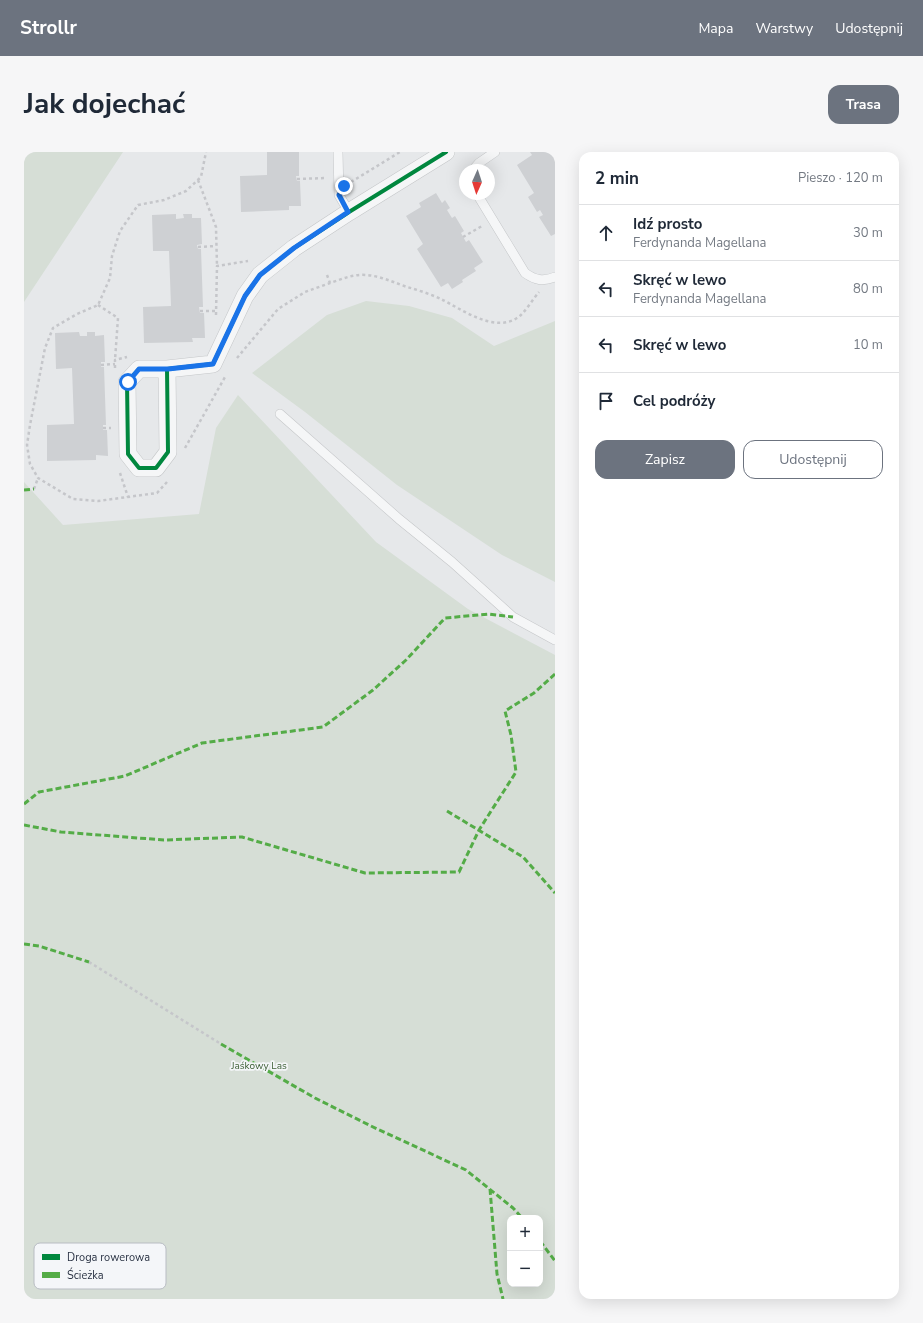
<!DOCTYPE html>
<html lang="pl">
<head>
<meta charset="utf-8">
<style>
	body { margin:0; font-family:"Nunito Sans",sans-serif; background:#f6f6f7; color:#1f2937 }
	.controls { position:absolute; right:12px; bottom:12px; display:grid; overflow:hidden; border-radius:8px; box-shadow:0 4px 16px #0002 }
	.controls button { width:36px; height:36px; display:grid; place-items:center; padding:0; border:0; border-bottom:1px solid #e0e1e3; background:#fff; color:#1f2937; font:20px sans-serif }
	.compass { position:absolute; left:435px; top:12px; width:36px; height:36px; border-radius:50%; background:#fff; box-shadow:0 4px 16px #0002; rotate:183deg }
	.stop { position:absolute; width:12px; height:12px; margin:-9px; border:3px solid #1a73e8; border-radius:50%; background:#fff }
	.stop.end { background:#1a73e8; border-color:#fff; box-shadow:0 1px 4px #0008 }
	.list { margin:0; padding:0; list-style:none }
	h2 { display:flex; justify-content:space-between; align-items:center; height:52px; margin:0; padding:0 16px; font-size:17px }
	h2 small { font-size:13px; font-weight:400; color:#747a83 }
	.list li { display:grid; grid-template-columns:26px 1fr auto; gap:12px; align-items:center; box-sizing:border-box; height:56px; padding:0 16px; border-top:1px solid #e0e1e3 }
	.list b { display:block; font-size:15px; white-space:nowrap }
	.list p { margin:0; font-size:13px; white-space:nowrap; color:#747a83 }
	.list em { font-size:13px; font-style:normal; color:#747a83 }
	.actions { display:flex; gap:8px; padding:12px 16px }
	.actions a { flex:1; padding:9px 0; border:1px solid #6c737f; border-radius:12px; text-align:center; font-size:14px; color:#6c737f }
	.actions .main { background:#6c737f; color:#fff }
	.icon { flex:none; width:22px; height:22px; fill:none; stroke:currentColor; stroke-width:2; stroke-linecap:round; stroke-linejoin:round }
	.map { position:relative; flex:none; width:531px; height:1147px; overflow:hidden; border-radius:12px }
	header { display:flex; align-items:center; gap:24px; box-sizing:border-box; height:56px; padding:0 20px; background:#6c737f; color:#fff }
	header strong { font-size:19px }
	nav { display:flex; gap:22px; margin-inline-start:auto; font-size:14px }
	.intro { display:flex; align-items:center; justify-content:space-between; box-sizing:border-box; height:96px; padding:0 24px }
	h1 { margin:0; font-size:28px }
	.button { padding:10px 18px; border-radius:12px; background:#6c737f; color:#fff; font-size:14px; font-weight:700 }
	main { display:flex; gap:24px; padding:0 24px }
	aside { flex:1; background:#fff; border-radius:12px; box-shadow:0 4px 16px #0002 }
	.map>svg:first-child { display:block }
	.green { fill:#d6ded6; fill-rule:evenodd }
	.building { fill:#ced0d3 }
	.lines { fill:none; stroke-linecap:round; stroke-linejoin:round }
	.lane-casing { stroke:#c4c6c8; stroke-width:10 }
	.street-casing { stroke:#c4c6c8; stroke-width:18 }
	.path { stroke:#c5c6ca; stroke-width:2.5; stroke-dasharray:3 3; stroke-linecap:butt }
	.lane { stroke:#f5f6f7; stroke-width:9 }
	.street { stroke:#f5f6f7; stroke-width:17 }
	.quiet { stroke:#54ac47; stroke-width:3; stroke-dasharray:6 3; stroke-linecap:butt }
	.cycleway-casing { stroke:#f4f6f9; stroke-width:6 }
	.cycleway { stroke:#00873e; stroke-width:4 }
	.route { stroke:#1a73e8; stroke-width:5 }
	.labels { text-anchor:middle; stroke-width:3.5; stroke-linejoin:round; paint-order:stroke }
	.park-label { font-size:10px; fill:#3f6138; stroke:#f4f6f9 }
	.key { fill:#f4f6f9; stroke:#b8bcc3; stroke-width:1 }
	.key-label { font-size:11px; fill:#2b3445 }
</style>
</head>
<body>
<header>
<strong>Strollr</strong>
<nav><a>Mapa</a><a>Warstwy</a><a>Udostępnij</a></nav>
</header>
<div class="intro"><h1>Jak dojechać</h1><a class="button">Trasa</a></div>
<main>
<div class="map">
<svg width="531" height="1147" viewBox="0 0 531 1147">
	<rect width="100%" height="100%" fill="#e6e8ea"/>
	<path class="green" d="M0 0H99L0 150Z
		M342 149 385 154 428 166 470 194 531 169V430L478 403 373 333 281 260 228 221 303 163Z
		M214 243 352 390 444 457 531 503V1147H0V330L39 373 175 362 192 276ZM486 1066H516V1132H486Z"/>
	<path class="building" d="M243 0H275V24H272L273 29H276L277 54H265V58L217 60 216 24 243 23Z
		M506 0H531V82L527 84 515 65 519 63 516 58 513 60 504 45 510 41 493 13 508 3Z
		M412 41 418 51 421 48 426 56 423 58 428 66 431 64 440 79 437 81 442 90 445 88 459 110 450 116 452 119 438 128 439 130 428 137 424 131 417 135 393 97 399 92 382 64 397 55 395 51Z
		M152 62V67L160 66 159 62H168V66H177L178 92 173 93 174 97H177L179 155H175L176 161H180L181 186H168L169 190 120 191 119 155 147 154 145 99H129L128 63Z
		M55 180 56 184H63V180H71V184L80 183 81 210H77V215H80L82 273H79V278H83L84 304 72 303V308L23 309V273L50 272 48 216 32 217 31 181Z"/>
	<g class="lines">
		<defs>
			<path id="lane" d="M314 0 315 43 325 60
				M449 18 455 11 471 0
				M453 42 501 121C511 128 519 130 531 125
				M256 262 375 367 428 410 489 465 531 488"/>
			<path id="street" d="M143 217 144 300 132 316H115L104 302 103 230 115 217H143L189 212 221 144 236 123 270 96 325 60 422 0"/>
		</defs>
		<use href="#lane" class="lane-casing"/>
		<use href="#street" class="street-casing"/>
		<path class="path" d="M273 27 302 26
			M174 28 192 75 193 114
			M327 30 376 0
			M439 85 458 74
			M174 95 192 94
			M303 123 306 131C318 127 329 122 342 123 356 124 369 130 383 135 394 138 406 142 417 147 437 157 470 181 493 166 500 162 509 147 515 140
			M74 153 94 166 91 208
			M176 159H192
			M192 163 193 114 224 109
			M213 206 254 157 281 140 306 131
			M77 213 91 212
			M91 216V208L103 205
			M79 276H87
			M161 296 201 225
			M96 321 104 345
			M143 330 133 341 74 349 49 347 14 326 6 312 3 293 6 273 21 196 29 176 53 162 74 153 86 126 88 104 96 79 114 53 140 48 162 39 177 25 182 0
			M10 337 14 326
			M65 810 197 892"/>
		<use href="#lane" class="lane"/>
		<use href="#street" class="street"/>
		<path class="quiet" d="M0 338 10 337
			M0 652 15 640 101 624 178 591 299 575 349 538 382 508 421 466 465 462 489 465
			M423 659 499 705 531 741
			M0 673 37 680 140 688 218 685 341 721 435 720 455 678 492 620 487 583 481 559 510 541 531 522
			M0 792 15 794 65 810
			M197 892 291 946 347 974 442 1018 489 1056 498 1066
			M466 1037 473 1122 479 1147
			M516 1089 531 1109"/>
		<defs>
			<path id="cycleway" d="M143 217 144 300 132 316H115L104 302 103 230 115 217H143L189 212 221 144 236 123 270 96 325 60 422 0"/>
		</defs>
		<use href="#cycleway" class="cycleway-casing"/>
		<use href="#cycleway" class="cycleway"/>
	</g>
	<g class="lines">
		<path class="route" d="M104 230 115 217H144L189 212 221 144 236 123 270 96 324 60 315 43 320 34"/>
	</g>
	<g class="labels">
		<g class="park-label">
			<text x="235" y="917">Jaśkowy Las</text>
		</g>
	</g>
	<rect x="10" y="1091" width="132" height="46" rx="6" class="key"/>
	<rect x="18" y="1102" width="18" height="6" fill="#00873e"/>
	<rect x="18" y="1120" width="18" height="6" fill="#54ac47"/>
	<g class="key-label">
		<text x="43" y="1109">Droga rowerowa</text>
		<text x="43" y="1127">Ścieżka</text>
	</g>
</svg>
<div class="controls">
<button>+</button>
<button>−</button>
</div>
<svg class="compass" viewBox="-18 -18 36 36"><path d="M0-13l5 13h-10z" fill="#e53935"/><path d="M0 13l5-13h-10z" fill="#747a83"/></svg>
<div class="stop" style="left:104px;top:230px"></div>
<div class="stop end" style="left:320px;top:34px"></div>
</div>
<aside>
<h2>2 min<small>Pieszo · 120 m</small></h2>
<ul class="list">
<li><svg class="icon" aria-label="ahead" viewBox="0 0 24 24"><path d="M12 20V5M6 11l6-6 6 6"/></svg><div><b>Idź prosto</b><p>Ferdynanda Magellana</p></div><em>30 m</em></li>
<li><svg class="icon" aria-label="left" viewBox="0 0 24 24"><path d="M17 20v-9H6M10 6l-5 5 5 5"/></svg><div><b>Skręć w lewo</b><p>Ferdynanda Magellana</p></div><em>80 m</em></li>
<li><svg class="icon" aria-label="left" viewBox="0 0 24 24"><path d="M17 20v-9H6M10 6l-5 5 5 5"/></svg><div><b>Skręć w lewo</b></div><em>10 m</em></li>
<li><svg class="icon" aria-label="arrive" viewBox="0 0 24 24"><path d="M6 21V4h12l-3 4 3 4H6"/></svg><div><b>Cel podróży</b></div></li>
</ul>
<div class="actions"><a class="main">Zapisz</a><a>Udostępnij</a></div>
</aside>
</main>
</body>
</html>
